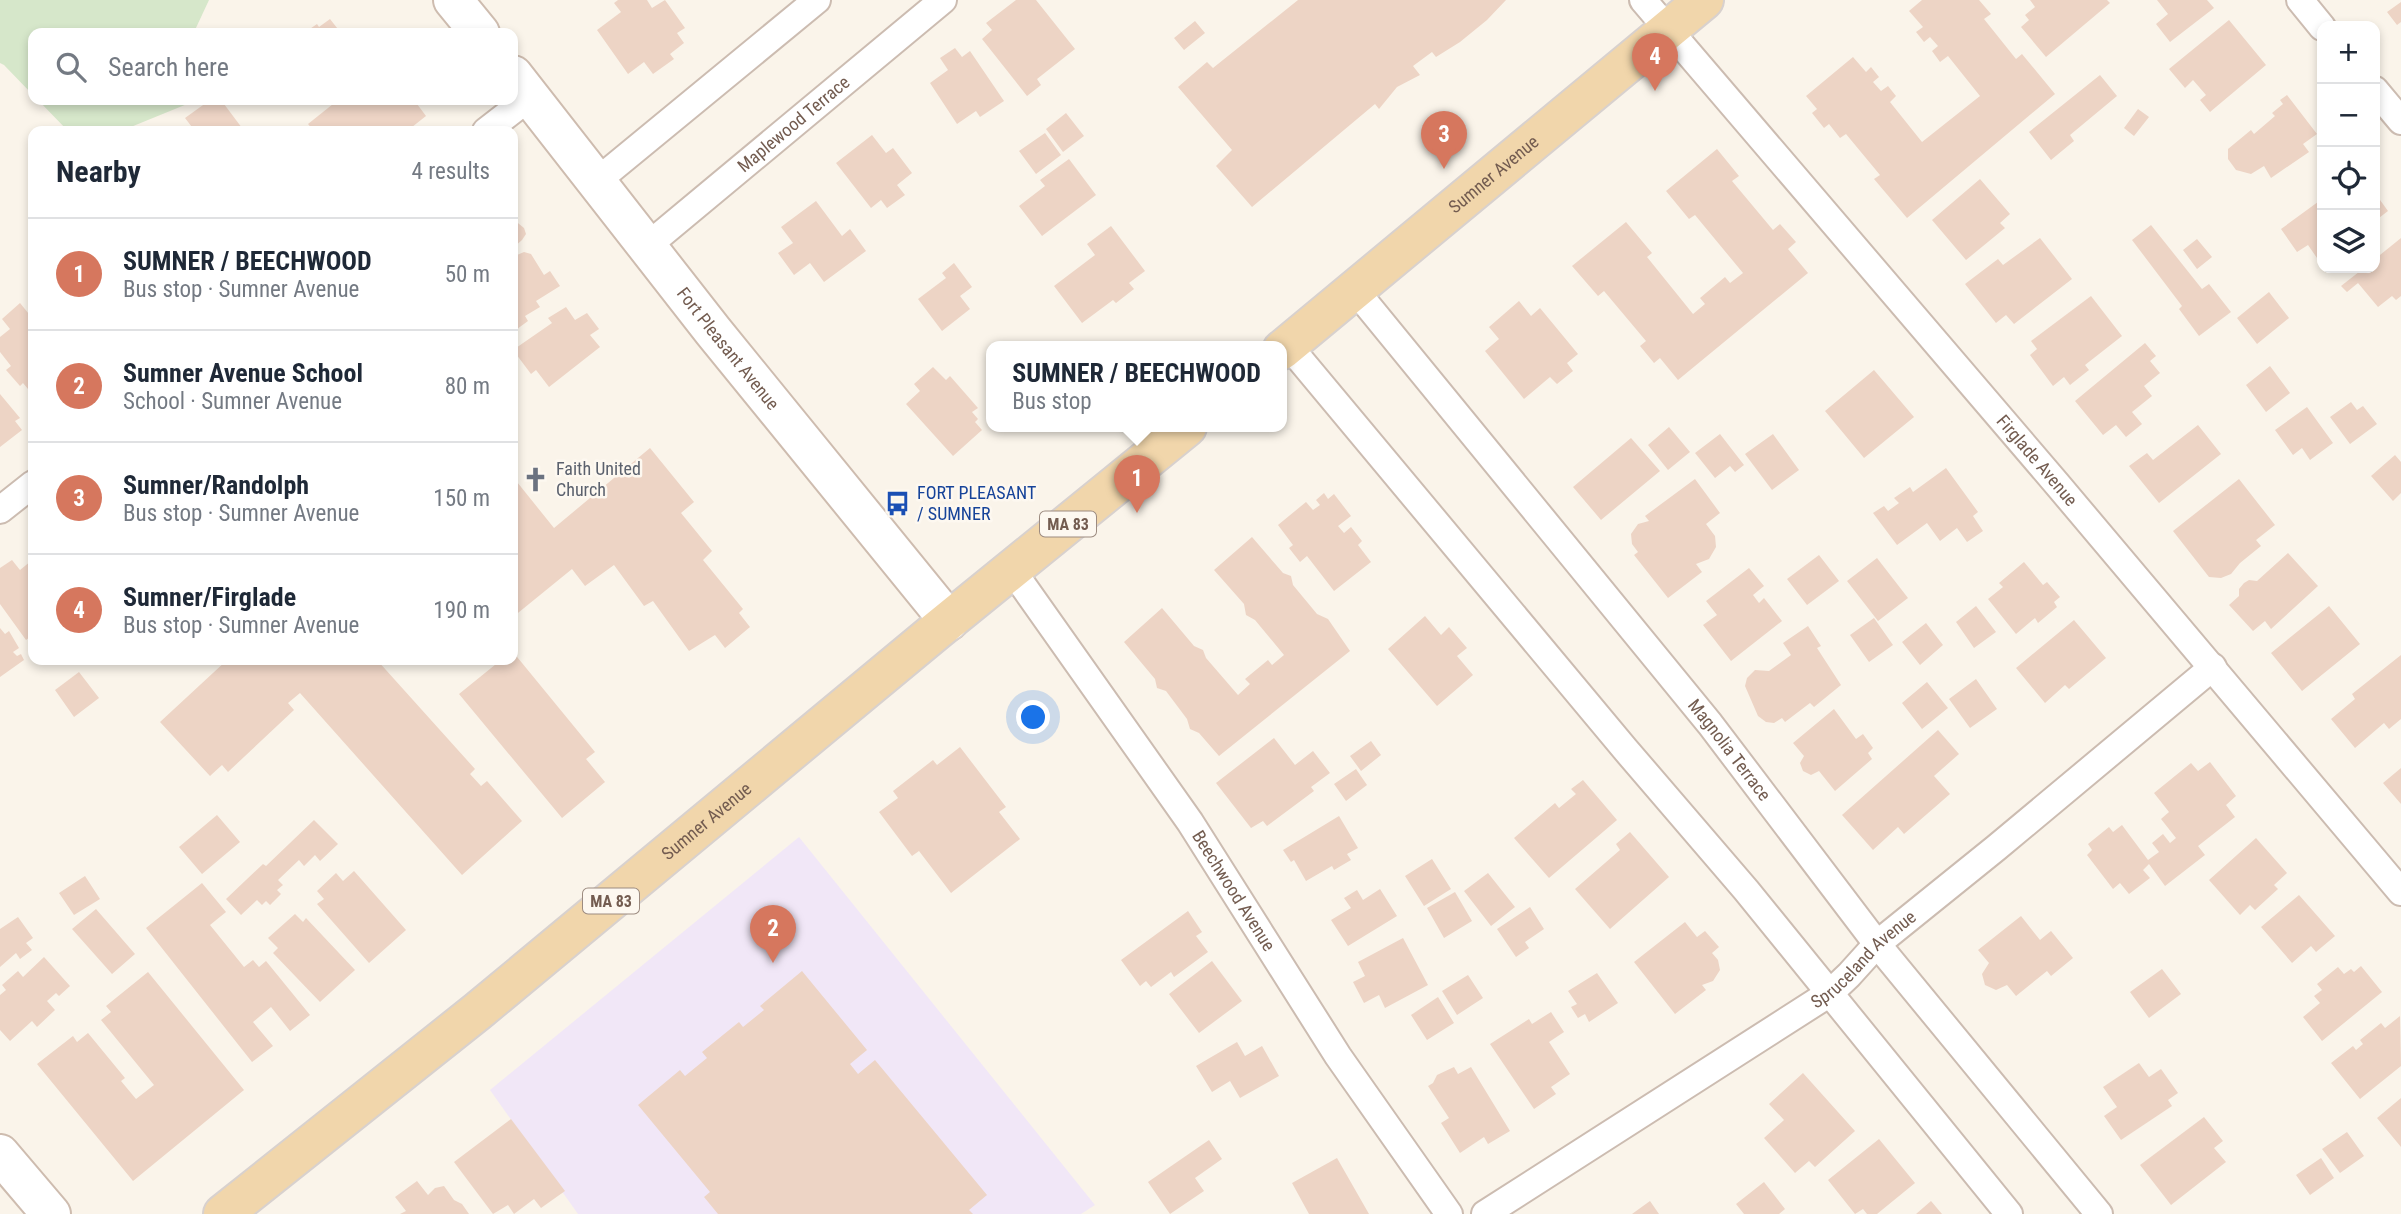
<!DOCTYPE html>
<html lang="en">
<head>
<meta charset="utf-8">
<style>
	body { margin:0; font-family:"Roboto Condensed",sans-serif; background:#f2f2f3; color:#1f2937 }
	.controls { position:absolute; right:21px; top:21px; display:grid; overflow:hidden; border-radius:14px; box-shadow:0 4px 10px #0003 }
	.controls button { width:63px; height:63px; display:grid; place-items:center; padding:0; border:0; border-bottom:2px solid #e0e1e3; background:#fff; color:#1f2937; font:35px sans-serif }
	.you { position:absolute; left:1034px; top:718px; width:24px; height:24px; margin:-18px; border:5px solid #fff; border-radius:50%; background:#1a73e8; box-shadow:0 0 0 10px #1a73e833 }
	.badge { display:grid; place-items:center; width:46px; height:46px; border-radius:50%; background:#d6775e; color:#fff; font-size:23px; font-weight:700 }
	.pin { position:absolute; translate:-50% -58px; filter:drop-shadow(0 2px 4px #0008) }
	.pin::after { content:''; position:absolute; top:37px; width:24px; height:21px; background:inherit; clip-path:polygon(0 0,100% 0,50% 100%) }
	.popup { position:absolute; left:986px; top:341px; width:301px; height:91px; box-sizing:border-box; display:grid; place-content:center; border-radius:14px; background:#fff; filter:drop-shadow(0 2px 5px #0005); font-size:23px; white-space:nowrap; color:#747a83 }
	.popup b { font-size:26px; color:#1f2937 }
	.popup::after { content:''; position:absolute; left:50%; top:100%; margin-left:-14px; border:14px solid transparent; border-top-color:#fff }
	.list { margin:0; padding:0; list-style:none }
	h2 { display:flex; justify-content:space-between; align-items:center; height:91px; margin:0; padding:0 28px; font-size:30px }
	h2 small { font-size:23px; font-weight:400; color:#747a83 }
	.list li { display:grid; grid-template-columns:46px 1fr auto; gap:21px; align-items:center; box-sizing:border-box; height:112px; padding:0 28px; border-top:2px solid #e0e1e3 }
	.list b { display:block; font-size:26px; white-space:nowrap }
	.list p { margin:0; font-size:23px; white-space:nowrap; color:#747a83 }
	.list em { font-size:23px; font-style:normal; color:#747a83 }
	.icon { flex:none; width:38px; height:38px; fill:none; stroke:currentColor; stroke-width:2; stroke-linecap:round; stroke-linejoin:round }
	.map { position:relative; flex:none; width:2401px; height:1214px; overflow:hidden }
	.search { position:absolute; background:#fff; box-shadow:0 4px 10px #0003; left:28px; top:28px; width:490px; height:77px; display:flex; align-items:center; gap:18px; box-sizing:border-box; padding:0 24px; border-radius:14px; color:#747a83; font-size:26px }
	.panel { position:absolute; background:#fff; box-shadow:0 4px 10px #0003; left:28px; top:126px; width:490px; height:539px; border-radius:14px }
	.map>svg:first-child { display:block }
	.education { fill:#f1e7f7 }
	.green { fill:#d6e7ca }
	.building { fill:#edd4c5 }
	.lines { fill:none; stroke-linecap:round; stroke-linejoin:round }
	.street-casing { stroke:#ccbcb1; stroke-width:30 }
	.secondary-casing { stroke:#cebcaf; stroke-width:42 }
	.primary-casing { stroke:#d8d1ce; stroke-width:42 }
	.street { stroke:#fff; stroke-width:26 }
	.secondary { stroke:#fff; stroke-width:38 }
	.primary { stroke:#f1d6ab; stroke-width:38 }
	.labels { text-anchor:middle; stroke-width:5; stroke-linejoin:round; paint-order:stroke }
	.shield { fill:#fdf8f0; stroke:#9c8b80; stroke-width:2 }
	.shield-label { font-size:16px; font-weight:bold; fill:#735c50 }
	.street-label { font-size:18px; fill:#735c50; stroke:#fdf8f0 }
	.worship-label { font-size:18px; fill:#5b616d; stroke:#fdf8f0; text-anchor:start }
	.transit-label { font-size:18px; fill:#164399; stroke:#fdf8f0; text-anchor:start }
</style>
</head>
<body>
<div class="map">
<svg width="2401" height="1214" viewBox="0 0 2401 1214">
	<rect width="100%" height="100%" fill="#faf4ea"/>
	<path class="education" d="M799 837 1095 1205 1081 1214H578L490 1090Z"/>
	<path class="green" d="M0 0H209L195 30 197 33H33V95L4 65 0 63Z
		M38 100H197L121 131H68Z"/>
	<path class="building" d="M618 0H647L652 8 665 0 685 28 677 33 684 43 670 54 674 59 653 74 644 62 628 74 597 30 621 12 614 3Z
		M1016 0H1036L1075 49 1037 79 1041 85 1027 96 982 39 992 30 986 23Z
		M1298 0H1506L1487 20 1460 42 1436 57 1432 52 1413 66 1420 75 1397 87 1379 109 1375 104 1252 207 1216 166 1232 150 1178 87 1207 62 1213 68Z
		M1922 0H1979L1991 14 1984 19 2016 59 2022 54 2055 94 1907 218 1874 179 1880 175 1846 134 1840 138 1829 124 1824 128 1812 113 1817 109 1806 96 1853 57 1866 72 1871 67 1879 77 1873 82 1881 91 1888 86 1896 96 1890 102 1922 142 1980 96 1948 56 1940 62 1932 51 1938 46 1930 37 1924 42 1916 32 1923 27 1909 11Z
		M2030 0H2107L2110 3 2046 57 2021 27 2029 20 2025 15 2035 7Z
		M2157 0H2207L2214 8 2170 42 2156 24 2168 14Z
		M2401 2V22L2397 25 2387 12Z
		M330 19 341 33H304L317 24 319 27Z
		M2229 20 2266 65 2210 112 2200 100 2206 95 2193 80 2185 88 2169 69Z
		M1195 21 1205 33 1184 50 1174 38Z
		M955 48 962 57 970 51 1004 101 980 117 976 111 957 124 930 83 948 70 940 58Z
		M2100 75 2117 96 2070 135 2074 141 2051 160 2029 132Z
		M2287 95 2317 134 2303 144 2309 152 2271 178 2264 166 2251 174 2236 170 2228 159V149L2251 130 2254 134 2275 116 2272 113 2283 104 2280 100Z
		M210 100H221L242 128 237 131H195L185 118Z
		M338 100H414L426 116 407 131H314L308 124Z
		M2138 109 2149 117 2134 136 2124 128Z
		M1066 113 1084 136 1063 152 1046 129Z
		M1045 133 1061 155 1036 174 1019 151Z
		M872 135 886 153 893 148 912 173 897 185 905 195 887 208 881 200 871 208 836 163Z
		M1717 149 1739 176 1732 181 1773 230 1780 224 1796 242 1788 249 1808 273 1678 380 1660 358 1654 363 1640 346 1646 341 1604 291 1598 296 1572 266 1626 222 1652 253 1647 257 1693 314 1705 304 1700 298 1725 277 1730 283 1743 273 1695 215 1689 219 1666 191Z
		M1069 159 1096 195 1042 236 1019 206 1045 186 1040 180Z
		M1980 179 2010 214 2000 223 2005 228 1966 260 1932 220Z
		M2375 193 2388 211 2375 221Z
		M2322 199V255L2317 258 2308 245 2297 252 2281 229Z
		M816 201 842 236 850 229 866 251 824 282 810 263 794 275 778 253 793 243 781 227Z
		M513 219 524 228 526 234 522 240 513 248Z
		M2151 225 2202 289 2209 284 2231 312 2199 336 2179 309 2182 306 2132 240Z
		M1111 226 1145 271 1129 283 1134 289 1116 303 1113 300 1082 323 1054 286 1095 255 1087 244Z
		M2040 238 2072 279 2014 324 2006 315 1996 323 1965 284 1998 259 2003 265Z
		M2401 238V296L2396 300 2392 296 2378 307 2358 283 2347 292 2341 286 2364 268H2375V259Z
		M2197 239 2212 257 2197 269 2183 250Z
		M524 252 531 254 544 275 550 271 560 286 536 301 540 307 525 316 528 321 513 332V274L515 273 513 264 517 255Z
		M954 263 972 287 960 296 970 309 942 331 918 299 946 278 942 273Z
		M2269 292 2289 318 2257 344 2237 318Z
		M2091 296 2122 336 2085 365 2089 370 2070 385 2064 377 2053 386 2030 355 2037 349 2031 341Z
		M1519 301 1531 316 1540 308 1578 354 1567 363 1573 371 1557 384 1550 377 1524 399 1485 351 1499 339 1489 327Z
		M20 303 33 319V395L23 383 20 386 6 370 11 366 0 352V337L10 329 2 319Z
		M566 307 575 320 587 313 599 329 590 335 600 347 549 387 536 370 531 374 513 350 552 323 548 318Z
		M2145 343 2156 356 2150 361 2160 373 2144 386 2152 396 2132 412 2142 424 2126 437 2116 425 2103 435 2075 401Z
		M2270 366 2290 393 2266 412 2246 385Z
		M933 367 946 380 950 376 978 408 972 412 978 419 975 422 982 430 953 456 906 404 920 391 914 384Z
		M1874 370 1914 417 1864 458 1825 411Z
		M0 394 20 418 15 421 22 430 0 447Z
		M2351 402 2357 410 2363 406 2377 424 2350 444 2330 417Z
		M2307 407 2333 443 2310 460 2302 448 2293 455 2275 430Z
		M2198 425 2221 454 2159 503 2129 466 2147 453 2153 460Z
		M1669 427 1690 452 1668 470 1648 445Z
		M1720 434 1744 465 1735 472 1730 466 1715 478 1695 453Z
		M1773 434 1799 470 1772 490 1745 454Z
		M1631 438 1660 471 1601 520 1573 487Z
		M650 448 694 502 681 513 712 551 703 560 743 609 739 613 750 627 725 648 715 635 689 651 653 601 644 606 614 565 585 586 572 569 513 617V477L554 528Z
		M2395 455 2401 462V493L2393 501 2371 476Z
		M1946 468 1978 512 1973 516 1983 531 1967 542 1957 528 1940 541 1927 523 1897 545 1873 513 1884 506 1888 511 1899 503 1894 498 1910 487 1913 492Z
		M1695 479 1720 513 1706 524 1715 536 1716 547 1709 559 1696 564 1702 572 1668 598 1634 555 1638 552 1632 544 1631 534 1638 524 1649 521 1645 516Z
		M2239 479 2275 525 2256 540 2261 546 2240 563 2231 574 2221 578 2209 577 2173 531Z
		M1324 493 1328 499 1334 494 1351 516 1338 526 1344 533 1351 527 1362 541 1358 545 1371 562 1334 591 1307 556 1300 562 1289 548 1293 545 1278 525 1306 502 1313 510 1320 505 1316 500Z
		M1252 537 1283 573 1291 576 1293 585 1317 614 1328 619 1350 651 1219 756 1199 733 1190 729 1187 719 1166 691 1157 688 1155 679 1124 642 1162 608 1194 646 1203 650 1206 658 1238 695 1250 684 1245 679 1268 660 1272 665 1284 655 1255 620 1246 615 1244 604 1214 570Z
		M2288 553 2318 586 2271 629 2265 621 2253 631 2229 605 2239 596V589L2244 583 2249 580 2257 581Z
		M1819 555 1839 581 1807 605 1787 579Z
		M1877 558 1908 598 1878 621 1847 581Z
		M12 560 20 570 31 561 33 564V641L30 637 26 640 0 604V568Z
		M2024 562 2043 585 2047 582 2060 597 2054 602 2057 607 2038 623 2035 618 2016 634 1988 599 2003 587 1999 583Z
		M1749 568 1764 586 1753 595 1759 603 1764 598 1782 621 1731 661 1703 625 1717 615 1706 601Z
		M1976 606 1996 632 1974 648 1956 622Z
		M2329 606 2360 644 2302 691 2271 653Z
		M1425 616 1441 635 1449 627 1467 648 1457 656 1473 675 1437 706 1388 649Z
		M1874 618 1893 645 1869 662 1850 635Z
		M2074 620 2106 658 2069 689 2065 685 2045 703 2016 668Z
		M1926 623 1943 645 1920 665 1902 642Z
		M1808 626 1821 646 1817 648 1841 685 1814 707 1810 703 1785 722 1782 718 1774 723 1766 722 1758 716 1745 686 1747 678 1755 670 1769 671 1791 655 1783 643Z
		M0 628 5 634 9 631 19 648 13 652 17 656 21 654 24 660 0 677Z
		M513 652 595 752 586 759 605 782 562 818 459 694 501 660H513Z
		M2401 655V719L2389 729 2384 723 2355 748 2331 719 2355 699 2352 694Z
		M227 660H377L475 769 470 774 481 786 487 781 522 821 462 875 300 693 288 703 294 710 228 772 222 765 210 776 160 722Z
		M79 672 99 698 74 717 55 690Z
		M1976 679 1997 709 1970 728 1949 699Z
		M1927 682 1948 708 1922 729 1902 703Z
		M1834 709 1856 739 1863 734 1873 748 1868 753 1872 759 1835 791 1819 771 1811 775 1803 771 1800 763 1804 756 1793 743Z
		M1938 730 1959 754 1934 776 1950 794 1904 834 1898 827 1873 850 1842 815Z
		M1274 738 1295 765 1313 751 1330 773 1311 787 1314 791 1267 826 1263 821 1251 828 1216 783Z
		M1371 741 1381 755 1361 771 1350 756Z
		M960 747 1006 807 999 812 1020 839 951 893 919 851 912 856 879 812 898 798 893 791 933 760 937 765Z
		M2210 762 2236 796 2226 805 2235 817 2198 846 2205 855 2165 886 2149 864 2143 870 2150 878 2129 894 2120 883 2113 889 2087 855 2092 850 2088 844 2109 827 2113 832 2122 825 2148 860 2159 852 2152 843 2163 834 2170 843 2176 838 2161 819 2169 812 2154 793 2191 763 2198 771Z
		M2401 768V804L2383 783Z
		M1356 769 1367 785 1346 801 1334 784Z
		M1583 780 1617 820 1549 878 1514 838 1555 803 1559 808 1576 794 1571 789Z
		M217 815 240 842 202 874 179 847Z
		M1339 816 1358 848 1347 854 1351 860 1334 870 1332 866 1306 881 1294 860 1291 862 1283 850Z
		M314 820 338 844 320 861 315 855 304 866 299 860 278 880 283 885 277 890 281 894 270 905 266 901 262 905 257 900 241 915 226 899 263 864 266 866Z
		M1630 832 1669 877 1610 929 1575 889 1620 850 1616 844Z
		M2256 838 2287 873 2274 885 2278 889 2255 910 2250 905 2240 915 2209 880Z
		M1432 859 1451 889 1424 906 1405 876Z
		M354 871 406 930 369 963 317 904 324 899 317 891 336 873 343 881Z
		M1488 873 1515 907 1491 926 1464 891Z
		M85 876 100 899 74 915 59 893Z
		M202 883 226 912 210 925 244 967 253 960 259 967 266 961 310 1015 290 1031 271 1007 253 1022 273 1046 252 1062 146 928Z
		M1380 889 1397 916 1348 946 1331 920 1351 908 1344 898 1357 890 1363 900Z
		M1455 892 1472 921 1444 938 1427 908Z
		M2299 895 2335 936 2316 952 2311 946 2292 963 2261 927Z
		M1530 907 1544 929 1525 942 1529 948 1516 957 1497 929Z
		M96 909 135 954 112 974 72 929Z
		M1188 911 1202 932 1196 936 1208 952 1174 977 1171 972 1151 987 1146 981 1140 986 1121 960Z
		M295 914 303 922 306 918 355 970 320 1002 273 953 278 948 268 938Z
		M2021 916 2040 940 2051 931 2073 958 2051 976 2047 971 2016 996 2007 985 1996 990 1985 985 1982 974 1989 963 1978 950Z
		M18 917 33 938 26 943 32 950 20 959 16 953 0 967V929Z
		M1685 922 1697 937 1705 931 1719 947 1712 953 1718 960 1720 970 1713 981 1702 985 1706 990 1675 1014 1634 962Z
		M1403 938 1428 985 1385 1008 1379 995 1364 1003 1353 982 1365 976 1358 962Z
		M44 957 70 986 59 996 56 993 47 1001 55 1010 37 1027 32 1021 10 1041 0 1030V995L6 990 2 985 18 971 23 977Z
		M1212 961 1242 1001 1199 1033 1169 994Z
		M2361 966 2382 992 2322 1041 2303 1017 2320 1003 2314 996 2322 990 2317 984 2338 967 2344 974 2351 969 2354 972Z
		M2162 969 2181 994 2149 1018 2130 992Z
		M802 971 867 1050 850 1064 858 1074 875 1060 987 1195 969 1210 973 1214H718L704 1197 710 1192 638 1105 680 1070 685 1076 707 1058 702 1052 739 1022 743 1027 764 1010 760 1006Z
		M148 972 244 1090 133 1181 37 1064 73 1036 77 1042 88 1033 125 1078 121 1081 136 1099 154 1085 101 1020 111 1012 106 1006Z
		M1597 973 1618 1003 1589 1022 1585 1014 1578 1018 1571 1007 1577 1004 1568 991Z
		M1468 975 1483 998 1457 1015 1442 991Z
		M1438 997 1454 1023 1427 1040 1411 1015Z
		M1551 1012 1564 1032 1549 1042 1570 1074 1551 1087 1556 1094 1534 1109 1490 1044 1529 1019 1532 1024Z
		M2400 1016 2401 1066 2360 1099 2331 1063 2353 1046 2356 1050 2363 1044 2360 1040 2381 1023 2385 1028Z
		M1237 1042 1245 1056 1262 1046 1279 1076 1240 1098 1230 1081 1212 1092 1196 1066Z
		M2139 1063 2149 1077 2161 1069 2178 1093 2168 1100 2172 1106 2121 1140 2104 1116 2117 1107 2103 1087Z
		M1454 1067 1458 1074 1471 1067 1510 1131 1488 1144 1484 1137 1460 1153 1441 1123 1449 1118 1428 1086 1433 1083 1437 1075Z
		M1803 1073 1855 1131 1815 1167 1809 1161 1795 1173 1764 1138 1784 1120 1769 1104Z
		M2401 1098V1147L2377 1118Z
		M2204 1117 2223 1141 2214 1148 2226 1162 2171 1205 2140 1165Z
		M511 1119 565 1191 541 1208 534 1199 514 1214 508 1205 493 1214 454 1162Z
		M2347 1132 2364 1156 2340 1173 2322 1149Z
		M1879 1139 1915 1183 1877 1214H1867L1863 1209 1855 1214 1828 1180Z
		M1209 1140 1222 1159 1195 1178 1204 1191 1170 1214 1148 1182Z
		M1337 1158 1369 1214H1309L1292 1183Z
		M2321 1158 2334 1178 2310 1195 2296 1175Z
		M417 1181 428 1195 435 1188 444 1186 454 1200 462 1204 469 1214H400L406 1211 395 1197Z
		M1764 1182 1785 1209 1779 1214H1744L1736 1204Z
		M1650 1201 1659 1214H1632Z
		M1931 1201 1942 1214H1916Z"/>
	<g class="lines">
		<defs>
			<g id="street">
				<path id="s1" d="M1643 0 2057 484 2401 892"/>
				<path d="M2300 0 2322 27"/>
				<path d="M2375 90 2401 121"/>
				<path d="M486 131 530 97"/>
				<path d="M597 181 817 0"/>
				<path id="s2" d="M646 247 943 0"/>
				<path id="s3" d="M1355 290 1710 724 1877 944 2099 1214"/>
				<path d="M1288 345 1625 749 1746 890 2009 1214"/>
				<path d="M0 510 33 484"/>
				<path id="s4" d="M1012 570 1190 822 1338 1056 1449 1214"/>
				<path id="s5" d="M1485 1214 1830 993 1849 975 1877 944 1996 848 2213 667"/>
			</g>
			<g id="secondary">
				<path d="M453 0 480 33"/>
				<path id="s6" d="M513 75 713 331 949 621"/>
				<path d="M0 1154 51 1214"/>
			</g>
			<g id="primary">
				<path id="s7" d="M1282 350 1704 0"/>
				<path id="s8" d="M223 1214 478 1011 936 631 1187 427"/>
			</g>
		</defs>
		<use href="#street" class="street-casing"/>
		<use href="#secondary" class="secondary-casing"/>
		<use href="#primary" class="primary-casing"/>
		<use href="#street" class="street"/>
		<use href="#secondary" class="secondary"/>
		<use href="#primary" class="primary"/>
	</g>
	<defs>
		<symbol id="church-bare" viewBox="-9 -9 18 18"><path d="M-1.2-6h2.4v3.5h3.3v2.4h-3.3V6h-2.4V-.1h-3.3v-2.4h3.3Z" fill="#6b7280" stroke="#fdf8f0" stroke-width="2.5" paint-order="stroke"/></symbol>
		<symbol id="bus-bare" viewBox="-9 -9 18 18"><path d="M-5-6H5V4H4V6H2V4H-2V6H-4V4H-5ZM-3.5-4V0h7V-4ZM-3.5 1.2v1.5H-2V1.2ZM2 1.2v1.5H3.5V1.2Z" fill="#1a4fb4" stroke="#fdf8f0" stroke-width="2.5" paint-order="stroke"/></symbol>
	</defs>
	<g fill-rule="evenodd">
		<use href="#church-bare" x="518" y="462" width="35" height="35"/>
		<use href="#bus-bare" x="880" y="486" width="35" height="35"/>
	</g>
	<g class="labels">
		<g class="shield">
			<rect x="1040" y="511.5" width="56" height="25" rx="5"/>
			<rect x="583" y="888.5" width="56" height="25" rx="5"/>
		</g>
		<g class="shield-label">
			<text x="1068" y="530">MA 83</text>
			<text x="611" y="907">MA 83</text>
		</g>
		<g class="street-label">
			<text dy="6" stroke="none"><textPath href="#s2" startOffset="192">Maplewood Terrace</textPath></text>
			<text dy="6" stroke="none"><textPath href="#s7" startOffset="275">Sumner Avenue</textPath></text>
			<text dy="6" stroke="none"><textPath href="#s6" startOffset="348">Fort Pleasant Avenue</textPath></text>
			<text dy="6" stroke="none"><textPath href="#s1" startOffset="606">Firglade Avenue</textPath></text>
			<text dy="6" stroke="none"><textPath href="#s3" startOffset="593">Magnolia Terrace</textPath></text>
			<text dy="6" stroke="none"><textPath href="#s8" startOffset="623">Sumner Avenue</textPath></text>
			<text dy="6" stroke="none"><textPath href="#s4" startOffset="390">Beechwood Avenue</textPath></text>
			<text dy="6" stroke="none"><textPath href="#s5" startOffset="457">Spruceland Avenue</textPath></text>
		</g>
		<g class="worship-label">
			<text x="556" y="475">Faith United<tspan x="556" dy="21">Church</tspan></text>
		</g>
		<g class="transit-label">
			<text x="917" y="499">FORT PLEASANT<tspan x="917" dy="21">/ SUMNER</tspan></text>
		</g>
	</g>
</svg>
<div class="controls">
<button>+</button>
<button>−</button>
<button><svg class="icon" aria-label="locate" viewBox="0 0 24 24"><circle cx="12" cy="12" r="6"/><path d="M12 2v4M12 18v4M2 12h4M18 12h4"/></svg></button>
<button><svg class="icon" aria-label="layers" viewBox="0 0 24 24"><path d="M12 4l9 5-9 5-9-5zM3 14l9 5 9-5"/></svg></button>
</div>
<div class="you"></div>
<div class="pin badge" style="left:1137px;top:513px">1</div>
<div class="popup"><b>SUMNER / BEECHWOOD</b>Bus stop</div>
<div class="pin badge" style="left:773px;top:963px">2</div>
<div class="pin badge" style="left:1444px;top:169px">3</div>
<div class="pin badge" style="left:1655px;top:91px">4</div>
<div class="search"><svg class="icon" aria-label="search" viewBox="0 0 24 24"><circle cx="10" cy="10" r="6"/><path d="M15 15l6 6"/></svg>Search here</div>
<section class="panel">
<h2>Nearby<small>4 results</small></h2>
<ul class="list">
<li><span class="badge">1</span><div><b>SUMNER / BEECHWOOD</b><p>Bus stop · Sumner Avenue</p></div><em>50 m</em></li>
<li><span class="badge">2</span><div><b>Sumner Avenue School</b><p>School · Sumner Avenue</p></div><em>80 m</em></li>
<li><span class="badge">3</span><div><b>Sumner/Randolph</b><p>Bus stop · Sumner Avenue</p></div><em>150 m</em></li>
<li><span class="badge">4</span><div><b>Sumner/Firglade</b><p>Bus stop · Sumner Avenue</p></div><em>190 m</em></li>
</ul>
</section>
</div>
</body>
</html>
